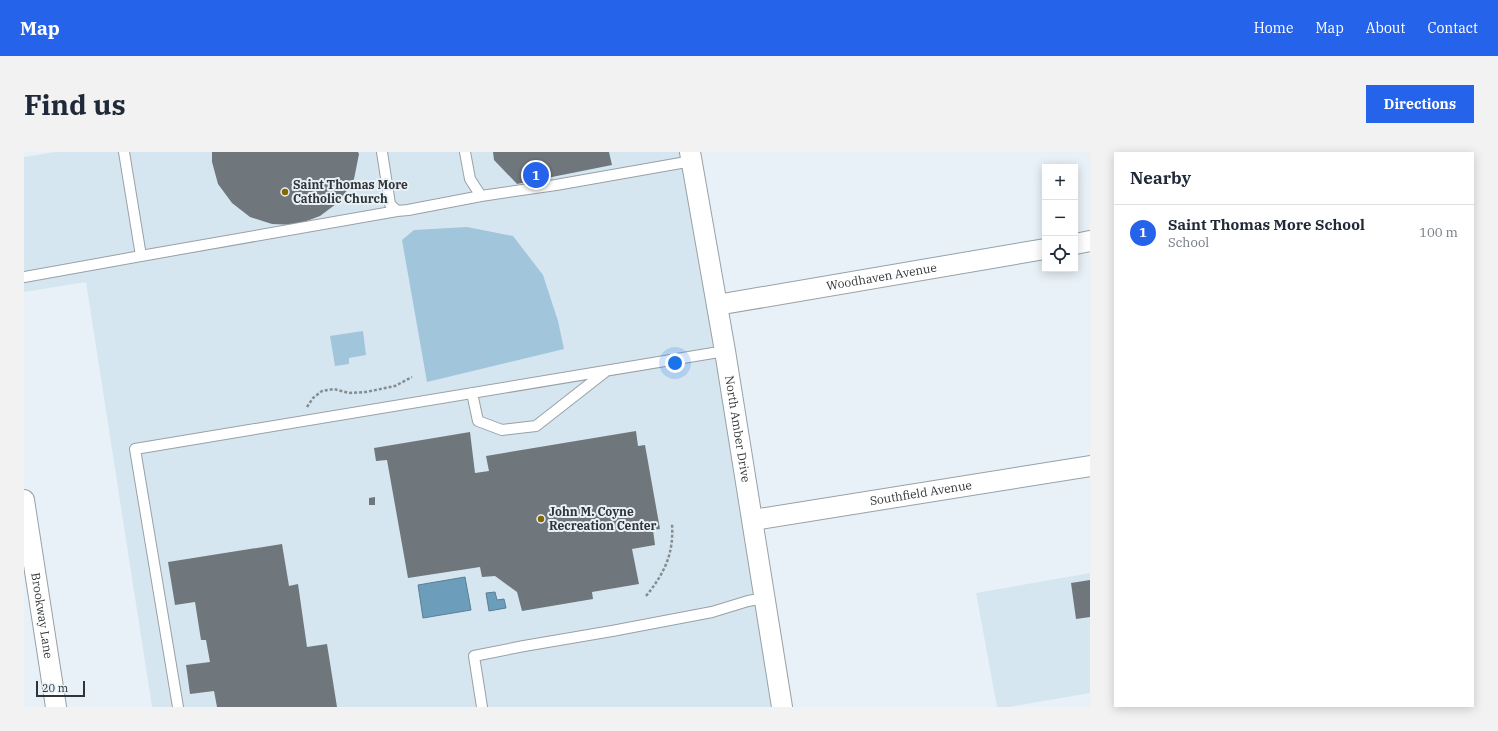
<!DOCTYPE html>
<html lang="en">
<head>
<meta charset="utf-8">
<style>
	body { margin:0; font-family:"IBM Plex Serif",serif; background:#f2f2f3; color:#1f2937 }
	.controls { position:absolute; right:12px; top:12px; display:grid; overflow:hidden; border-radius:0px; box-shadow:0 2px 10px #0003 }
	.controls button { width:36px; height:36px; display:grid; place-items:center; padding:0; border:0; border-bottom:1px solid #e0e1e3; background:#fff; color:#1f2937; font:20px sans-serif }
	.scale { position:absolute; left:12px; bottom:10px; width:49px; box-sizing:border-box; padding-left:4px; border:2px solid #313537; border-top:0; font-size:11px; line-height:14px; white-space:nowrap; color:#313537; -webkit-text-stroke:3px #e8f1f7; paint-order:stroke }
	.you { position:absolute; left:651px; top:211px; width:14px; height:14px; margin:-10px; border:3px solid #fff; border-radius:50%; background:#1a73e8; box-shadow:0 0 0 6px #1a73e833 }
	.badge { display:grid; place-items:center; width:26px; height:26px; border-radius:50%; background:#2563eb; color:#fff; font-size:13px; font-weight:700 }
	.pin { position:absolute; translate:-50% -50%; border:2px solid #fff; box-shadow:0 1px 4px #0006 }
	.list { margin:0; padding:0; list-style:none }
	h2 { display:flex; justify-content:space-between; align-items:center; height:52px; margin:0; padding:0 16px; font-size:17px }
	h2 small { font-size:13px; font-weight:400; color:#747a83 }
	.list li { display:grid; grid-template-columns:26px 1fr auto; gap:12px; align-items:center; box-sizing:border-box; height:56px; padding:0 16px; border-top:1px solid #e0e1e3 }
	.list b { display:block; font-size:15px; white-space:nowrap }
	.list p { margin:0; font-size:13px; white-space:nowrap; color:#747a83 }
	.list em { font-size:13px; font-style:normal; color:#747a83 }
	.icon { flex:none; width:22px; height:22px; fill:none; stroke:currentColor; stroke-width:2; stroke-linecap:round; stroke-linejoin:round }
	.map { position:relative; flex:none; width:1066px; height:555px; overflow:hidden; border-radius:0px }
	header { display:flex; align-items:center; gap:24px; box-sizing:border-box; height:56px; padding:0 20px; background:#2563eb; color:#fff }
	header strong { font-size:19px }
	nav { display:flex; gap:22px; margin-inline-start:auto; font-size:14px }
	.intro { display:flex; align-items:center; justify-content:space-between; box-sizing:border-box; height:96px; padding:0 24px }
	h1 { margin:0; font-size:28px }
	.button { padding:10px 18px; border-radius:0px; background:#2563eb; color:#fff; font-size:14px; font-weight:700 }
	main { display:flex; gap:24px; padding:0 24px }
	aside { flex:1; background:#fff; border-radius:0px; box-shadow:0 2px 10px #0003 }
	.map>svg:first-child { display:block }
	.built { fill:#d6e6f0 }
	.green { fill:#a1c5db }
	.water { fill:#6c9ebb; stroke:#5a7e93 }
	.building { fill:#6f777c }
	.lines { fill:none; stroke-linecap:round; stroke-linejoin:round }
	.lane-casing { stroke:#98a1a6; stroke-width:12 }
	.street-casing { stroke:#98a1a6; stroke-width:22 }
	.path { stroke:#868d91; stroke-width:2.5; stroke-dasharray:3 2; stroke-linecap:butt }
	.lane { stroke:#fff; stroke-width:10 }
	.street { stroke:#fff; stroke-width:20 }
	.poi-dot { fill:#826800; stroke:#e8f1f7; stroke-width:1.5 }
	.labels { text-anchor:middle; stroke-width:4; stroke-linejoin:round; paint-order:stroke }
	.poi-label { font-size:12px; font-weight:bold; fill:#313537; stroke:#e8f1f7; text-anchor:start }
	.street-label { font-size:12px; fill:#313537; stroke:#e8f1f7 }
</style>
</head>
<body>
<header>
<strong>Map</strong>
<nav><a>Home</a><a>Map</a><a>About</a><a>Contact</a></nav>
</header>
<div class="intro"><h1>Find us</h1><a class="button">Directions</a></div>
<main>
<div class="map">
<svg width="1066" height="555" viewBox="0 0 1066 555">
	<rect width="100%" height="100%" fill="#e8f1f7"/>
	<path class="built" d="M31 0H657L751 555H128L62 130 0 140V5Z
		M1066 421V541L985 555H973L952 441Z"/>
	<path class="green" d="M443 75 489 84 519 123 534 169 540 197 403 230 378 88 390 78Z
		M339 179 342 203 325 206V212L311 214 306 184Z"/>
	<path class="water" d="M441 425 447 458 399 466 394 433Z
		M471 440 473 448 480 447 482 456 465 459 462 441Z"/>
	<path class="building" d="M188 0H334L335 2 330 27 316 49 296 64 272 73 248 72 226 65 208 51 194 32 188 10Z
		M469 0H585L588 13 493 32 470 8Z
		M612 279 614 294 621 293 636 377 629 378 631 393 608 397 615 432 568 440 569 447 498 459 493 440 471 424 458 425 456 415 384 426 363 308 352 309 350 296 446 280 451 321 465 319 462 304Z
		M351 345V353H345V346Z
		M258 392 265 434 274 432 283 495 303 492 313 555H193L190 539 166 542 162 513 186 510 182 488H177L171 450 151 453 144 410Z
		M1066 428V465L1052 467 1047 431Z"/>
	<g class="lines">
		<defs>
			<path id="lane" d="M358 0 366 52 373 59 384 58 457 44
				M441 0 446 27 457 44 532 33 668 9
				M117 104 373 59
				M0 125 117 104 100 0
				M448 241 454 269 478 278 512 274 581 220
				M154 555 111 297 701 199
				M458 555 450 504 500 494 588 479 688 460 724 449 741 446"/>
			<g id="street">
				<path id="s1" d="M666 0 701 199 758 555"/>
				<path d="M1051 92 1066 89"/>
				<path id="s2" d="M693 153 1021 97"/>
				<path id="s3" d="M0 348 32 555"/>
				<path id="s4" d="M729 368 1066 314"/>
			</g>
		</defs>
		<use href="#lane" class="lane-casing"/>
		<use href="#street" class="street-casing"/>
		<path class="path" d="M283 255 289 246 298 239 310 237 325 241 342 240 371 234 388 225
			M622 444C640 422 650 402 648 372"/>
		<use href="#lane" class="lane"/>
		<use href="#street" class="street"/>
	</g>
	<g class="poi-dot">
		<circle cx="261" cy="40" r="4"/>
		<circle cx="517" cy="367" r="4"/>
	</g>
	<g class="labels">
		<g class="poi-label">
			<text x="269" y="37">Saint Thomas More<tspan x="269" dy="14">Catholic Church</tspan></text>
			<text x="525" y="364">John M. Coyne<tspan x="525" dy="14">Recreation Center</tspan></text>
		</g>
		<g class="street-label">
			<text dy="4" stroke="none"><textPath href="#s2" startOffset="167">Woodhaven Avenue</textPath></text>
			<text dy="4" stroke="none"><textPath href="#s1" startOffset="281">North Amber Drive</textPath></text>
			<text dy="4" stroke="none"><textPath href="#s4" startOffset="170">Southfield Avenue</textPath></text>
			<text dy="4" stroke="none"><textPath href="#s3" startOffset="117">Brookway Lane</textPath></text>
		</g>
	</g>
</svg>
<div class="controls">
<button>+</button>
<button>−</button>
<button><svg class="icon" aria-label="locate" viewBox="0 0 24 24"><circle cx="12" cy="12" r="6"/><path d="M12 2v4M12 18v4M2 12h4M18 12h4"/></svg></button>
</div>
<div class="scale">20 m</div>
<div class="you"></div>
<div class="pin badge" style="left:512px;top:23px">1</div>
</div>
<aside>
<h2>Nearby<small></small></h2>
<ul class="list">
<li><span class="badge">1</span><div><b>Saint Thomas More School</b><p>School</p></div><em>100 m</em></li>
</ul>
</aside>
</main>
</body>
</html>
